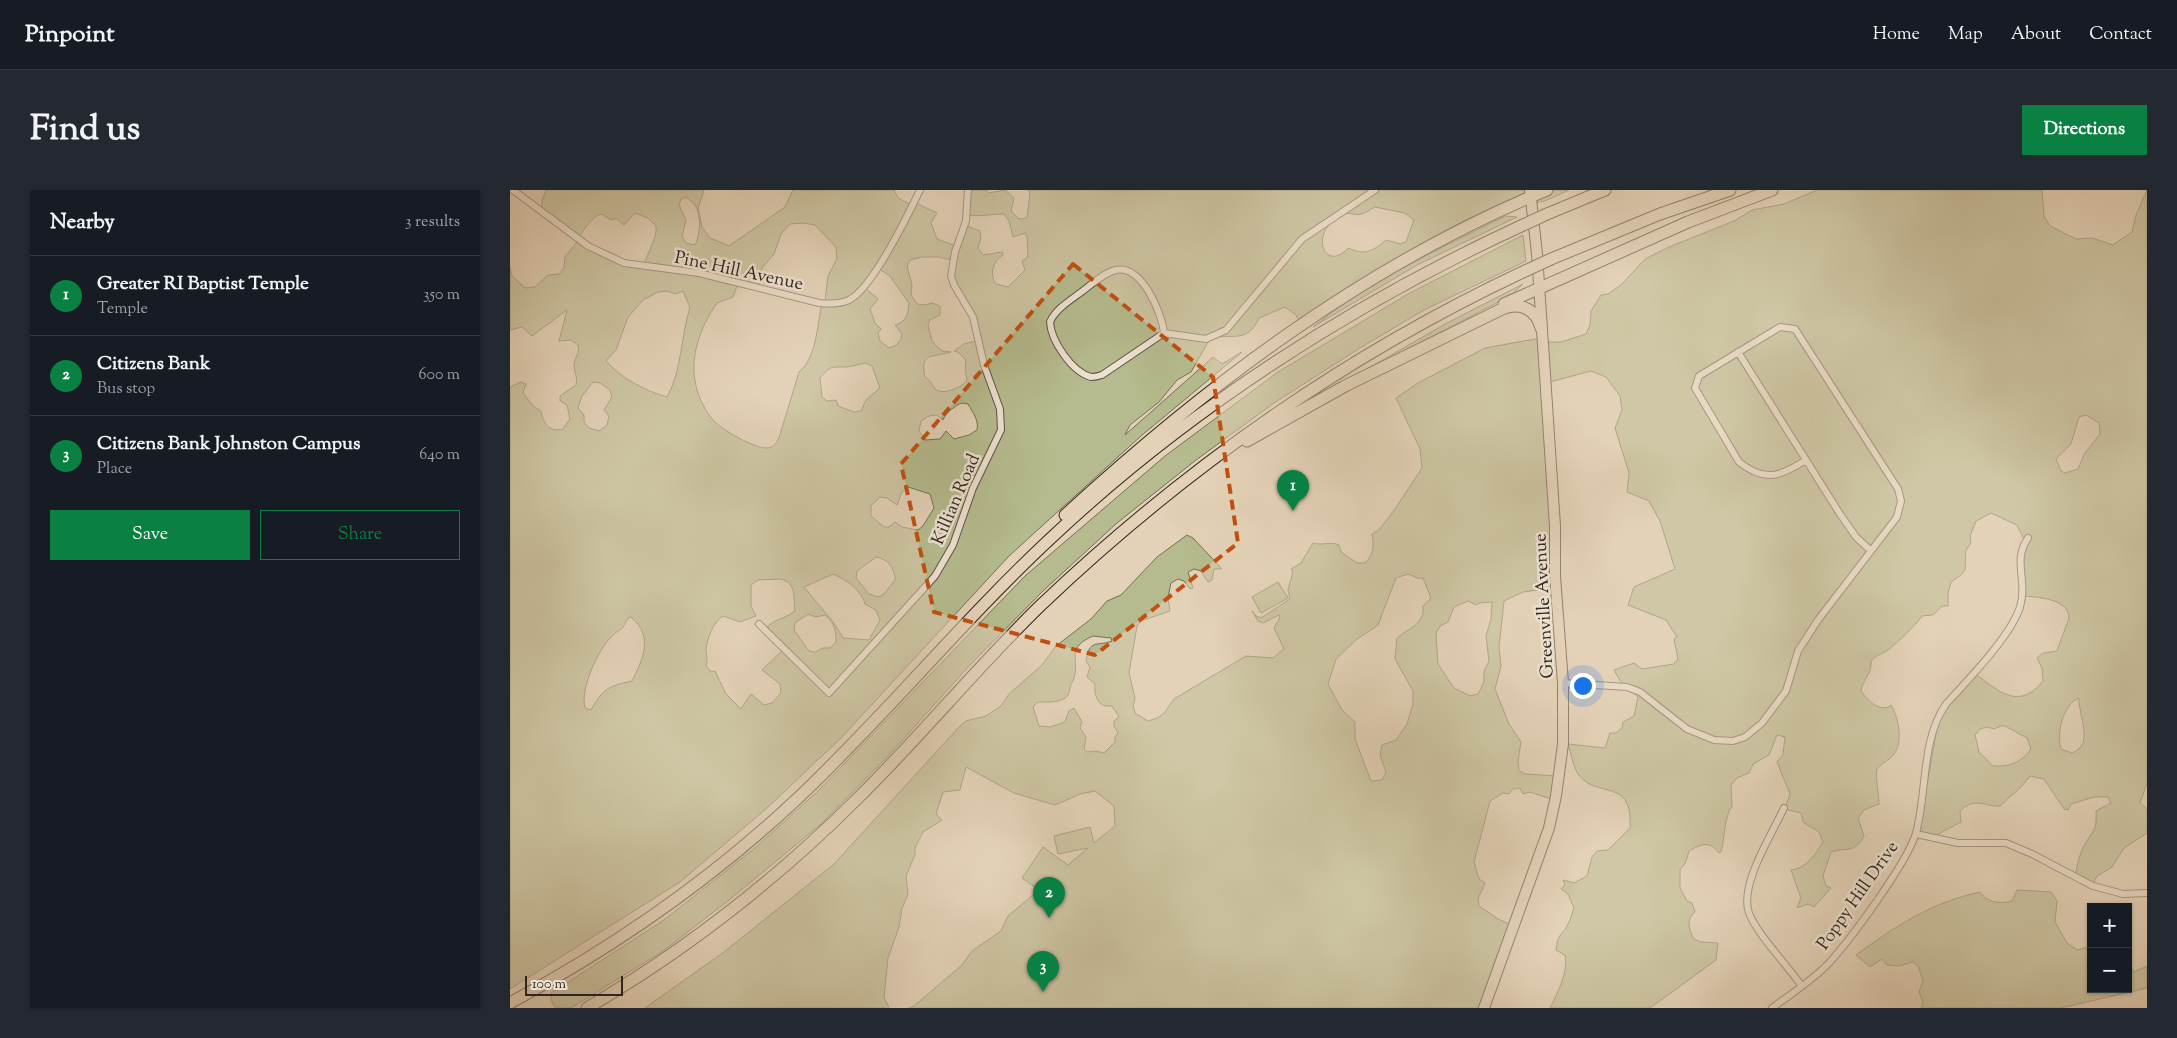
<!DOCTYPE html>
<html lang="en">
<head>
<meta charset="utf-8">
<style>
	body { margin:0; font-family:"Sorts Mill Goudy",serif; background:#242831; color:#f1f3f6 }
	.controls { position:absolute; right:15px; bottom:15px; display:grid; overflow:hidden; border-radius:0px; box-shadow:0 1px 4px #0004 }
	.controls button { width:45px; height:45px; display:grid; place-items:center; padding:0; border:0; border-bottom:1px solid #363941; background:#171b24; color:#f1f3f6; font:25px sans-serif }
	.scale { position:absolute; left:15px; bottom:12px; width:98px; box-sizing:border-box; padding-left:5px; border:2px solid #30261f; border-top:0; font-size:14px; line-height:18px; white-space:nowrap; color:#30261f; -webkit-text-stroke:4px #ede2d1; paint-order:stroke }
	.you { position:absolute; left:1072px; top:495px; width:18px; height:18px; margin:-12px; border:4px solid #fff; border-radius:50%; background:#1a73e8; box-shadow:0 0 0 8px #1a73e833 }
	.badge { display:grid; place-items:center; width:32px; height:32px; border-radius:50%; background:#0b8043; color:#fff; font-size:16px; font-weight:700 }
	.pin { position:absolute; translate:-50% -41px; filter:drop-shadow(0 1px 2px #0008) }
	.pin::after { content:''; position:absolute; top:26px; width:18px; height:15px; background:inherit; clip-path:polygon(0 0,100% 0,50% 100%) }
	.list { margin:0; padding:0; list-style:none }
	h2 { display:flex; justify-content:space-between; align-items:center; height:65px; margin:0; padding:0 20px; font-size:21px }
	h2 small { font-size:16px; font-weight:400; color:#9ea1a6 }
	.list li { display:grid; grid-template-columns:32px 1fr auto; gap:15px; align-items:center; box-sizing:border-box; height:80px; padding:0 20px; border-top:1px solid #363941 }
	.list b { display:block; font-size:19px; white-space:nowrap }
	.list p { margin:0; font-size:16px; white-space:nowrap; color:#9ea1a6 }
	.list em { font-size:16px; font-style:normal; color:#9ea1a6 }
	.actions { display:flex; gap:10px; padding:15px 20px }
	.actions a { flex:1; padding:11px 0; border:1px solid #0b8043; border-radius:0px; text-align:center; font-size:18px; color:#0b8043 }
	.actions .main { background:#0b8043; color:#fff }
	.map { position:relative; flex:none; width:1637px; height:818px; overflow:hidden; border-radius:0px }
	header { display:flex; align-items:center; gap:30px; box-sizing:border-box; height:70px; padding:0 25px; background:#171b24; border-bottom:1px solid #363941 }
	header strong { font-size:24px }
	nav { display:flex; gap:28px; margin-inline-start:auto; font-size:18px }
	.intro { display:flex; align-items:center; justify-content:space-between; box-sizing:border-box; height:120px; padding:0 30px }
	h1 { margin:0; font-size:35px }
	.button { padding:12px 22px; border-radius:0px; background:#0b8043; color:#fff; font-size:18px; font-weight:700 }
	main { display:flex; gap:30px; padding:0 30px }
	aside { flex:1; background:#171b24; border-radius:0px; box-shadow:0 1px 4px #0004 }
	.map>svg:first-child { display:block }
	.green { fill:#b5bb8e; stroke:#727056; fill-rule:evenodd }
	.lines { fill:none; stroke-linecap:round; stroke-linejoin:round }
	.minor-casing { stroke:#5d5145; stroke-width:8 }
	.primary-casing { stroke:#30261f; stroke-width:12 }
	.motorway-casing { stroke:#30261f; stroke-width:13 }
	.minor { stroke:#ede2d1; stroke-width:6 }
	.primary { stroke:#e4d2b8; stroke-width:10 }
	.motorway { stroke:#e4d2b8; stroke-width:11 }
	.motorway-bridge-casing { stroke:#30261f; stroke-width:13; stroke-linecap:butt }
	.motorway-bridge { stroke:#e4d2b8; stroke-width:11 }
	.marked { fill:none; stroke:#c34f10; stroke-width:4; stroke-dasharray:10 6; stroke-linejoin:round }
	.labels { text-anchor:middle; stroke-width:5; stroke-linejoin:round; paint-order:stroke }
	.street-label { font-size:18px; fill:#30261f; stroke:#ede2d1 }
</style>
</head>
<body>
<header>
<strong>Pinpoint</strong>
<nav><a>Home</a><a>Map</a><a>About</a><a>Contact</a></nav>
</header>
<div class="intro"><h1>Find us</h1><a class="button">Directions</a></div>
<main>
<aside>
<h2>Nearby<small>3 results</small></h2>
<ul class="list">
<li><span class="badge">1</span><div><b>Greater RI Baptist Temple</b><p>Temple</p></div><em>350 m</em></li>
<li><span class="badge">2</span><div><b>Citizens Bank</b><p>Bus stop</p></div><em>600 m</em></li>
<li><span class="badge">3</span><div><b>Citizens Bank Johnston Campus</b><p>Place</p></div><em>640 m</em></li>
</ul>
<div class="actions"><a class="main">Save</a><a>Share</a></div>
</aside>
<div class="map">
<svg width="1637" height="818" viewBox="0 0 1637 818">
	<rect width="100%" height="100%" fill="#e4d2b8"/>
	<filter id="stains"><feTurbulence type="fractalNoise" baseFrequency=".004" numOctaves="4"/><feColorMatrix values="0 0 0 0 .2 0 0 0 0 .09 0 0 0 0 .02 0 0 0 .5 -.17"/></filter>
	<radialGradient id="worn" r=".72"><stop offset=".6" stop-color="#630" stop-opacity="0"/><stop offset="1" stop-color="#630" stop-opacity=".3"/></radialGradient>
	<path class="green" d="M36 0H194L188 18 192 37 200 48 219 56 275 17 283 0H384L388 8 403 16 406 13 427 23 421 33 427 49 446 56 454 35 470 41 471 48 468 58 473 65 492 62 493 65C483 71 479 84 486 94L498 97 515 80 512 71 518 67 517 46 515 43 503 47 499 31 494 24C480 24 470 27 456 25L457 0H476L479 3 495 0 504 8 501 21 509 29 517 28 520 3 518 0H1059L1035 11 1018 14 980 30 791 134 786 125 775 117 749 128C737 155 721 142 700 149L681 182 667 190 649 212 620 235 615 245 703 167 712 174 732 162 631 246 499 366 330 549 257 618 170 692 0 799V197L11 192 16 194 13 203 24 217 31 221C33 233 39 243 53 239L60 229 57 215 50 211V206L66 195C68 187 64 182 64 175 65 167 70 163 68 155L61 150 49 151 57 120 22 146 12 137 0 140V77L2 86 15 98 25 97 38 85 49 84 54 78 55 67 70 48C91 61 109 71 134 75 137 63 148 47 146 36L138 28 125 23 114 35 106 28 101 30 92 24C81 26 76 38 69 47L32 21V11ZM176 7C179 10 183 12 185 15 192 25 190 46 185 55L176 53 172 46 176 30 169 15 171 9ZM865 17 895 23 904 30 896 52 890 54 876 50C863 61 855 66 838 58 815 84 797 42 832 25 839 21 845 26 851 24 856 23 861 19 865 17ZM293 33 305 35 326 57 327 69 318 86 315 111 312 113C307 135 307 167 289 182L269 248C266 253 264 257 258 258 245 259 212 240 203 230 196 222 190 210 187 200 178 168 190 138 207 113L223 107 229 91 249 95 252 78 264 64 271 44 280 34ZM412 67H429L441 70 440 95 462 130 466 151 454 154 444 161 448 162 456 170 455 179 457 190C453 197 433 206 425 199 421 194 422 191 415 187 410 162 421 168 441 162L432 161 422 151 418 135 420 130 430 125V116L422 113 415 115 407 114 401 105 402 95 397 76 400 70ZM368 78 380 86 399 113C398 124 397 132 385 135L392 144 391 150 385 156 379 158 370 151 368 143 371 139 365 133 360 119 368 109 354 97ZM157 101 165 104 173 101 180 117C171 146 172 180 157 207 135 201 111 188 96 171L106 160 118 127 133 110 148 102ZM355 173 362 176 370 198 356 210 351 221 344 222 328 216 326 210 317 211 312 207 310 188C321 176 320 177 335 177 339 177 351 174 355 173ZM83 192 90 193 100 200 102 207 94 220 99 226 97 235 89 241 79 238 74 232V225L68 218 72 206ZM452 213 458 214C463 223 469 230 467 240L459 245 444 249 436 241 430 249 415 250 409 241 411 231 419 226 427 225 433 230C435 223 446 215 452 213ZM398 297 420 304 424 318 413 336 408 340 392 337 385 332 379 337H374L361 326V316L370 307 377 308 387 315 392 302ZM366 367C378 369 385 378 385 390L374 404 368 407 359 404 346 388 347 381ZM323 384C336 389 352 401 355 414L366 420 370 430 359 450 333 448 324 433 294 397ZM270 389C287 393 283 406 285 421 273 430 267 427 255 439L273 460 252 480 270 494 271 503 262 513 254 515 241 504 231 519 216 504 205 481 201 482 196 476C198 469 196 465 196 459 197 448 204 431 213 426L230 432 246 426 241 416V395L248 390ZM298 424 306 427 315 425C325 434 326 440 326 452L320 458H312L306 462 299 461 284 440 285 433ZM121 427C144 446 133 469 122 491 98 496 93 499 81 520L75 518C70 500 87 461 101 447 110 438 111 443 118 428Z
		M1307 0H1532L1534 26 1540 36 1566 49 1582 48 1603 55 1622 42 1626 25 1637 0V593L1630 613 1637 619V643L1614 658 1602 677 1587 686 1582 696 1565 686C1567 677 1569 665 1574 656 1583 639 1587 643 1586 621L1601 613 1598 607H1584L1561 614 1558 620 1554 619 1534 589 1520 586 1511 597 1490 616C1474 617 1466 606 1450 621L1451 632 1423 647 1410 644 1409 641 1427 538 1438 513 1463 482C1487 500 1508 522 1533 491L1532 478 1527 468 1533 463 1547 461C1549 454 1558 432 1559 428 1559 408 1525 407 1513 406L1509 360 1515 351 1507 335 1481 323 1466 331 1460 346 1461 353 1456 360C1453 381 1462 378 1441 392L1438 403V416H1432L1423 425 1412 426C1405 436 1388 452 1378 460 1372 464 1366 465 1361 471 1362 485 1353 488 1351 501 1357 510 1371 524 1381 515 1389 528 1393 552 1384 564 1380 570 1370 574 1367 579 1365 582 1369 608 1369 614L1354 620 1348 628 1354 646C1344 664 1337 657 1321 662L1313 686 1316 696 1321 698 1304 717 1298 714 1287 718 1291 708 1281 680C1297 678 1305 665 1313 652L1309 642 1293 632 1291 623 1275 619 1280 604 1267 572 1273 565 1275 547 1267 545 1259 565 1243 574 1239 583 1227 588 1221 595 1222 616C1214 627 1215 647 1211 662L1209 663C1199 650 1192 654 1179 661L1175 674 1170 679V698L1177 711 1182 713 1185 722C1176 729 1179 738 1183 748L1190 752 1208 753 1206 770 1140 818H1040C1047 804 1059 781 1055 765L1046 760C1048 741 1053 746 1058 734 1061 729 1062 723 1064 718L1058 704 1051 699 1055 695 1053 690 1064 693 1077 686 1082 667 1087 661 1098 660 1120 638C1123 586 1087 610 1068 584 1063 576 1061 563 1058 554L1095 558 1100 543H1106L1112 538 1113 532 1124 526 1128 507 1111 492 1104 480 1124 473 1132 479 1164 474 1168 469 1164 449 1167 447 1156 430 1118 415 1124 397 1165 379 1150 331 1139 311 1117 302 1119 283 1105 238 1112 220 1110 206 1096 187 1081 181 1040 192 1050 397 1013 402 994 411 989 457 991 476 985 499 999 534 1011 552 1008 571 1009 580 1015 584 1048 586 1044 610 1020 602 1013 604 1010 598 1003 599 999 604 993 603 980 611 964 672 969 689 975 693 968 709 969 716 988 729 1002 735 973 818H399L404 816 452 775 462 761 491 741 498 726 529 700 512 688 533 657 558 675 578 658 548 664 544 646 580 637 584 653 605 636 604 616 585 601 570 604 545 615 504 603 456 577 450 600 433 602 426 624 432 630 413 642 405 658V665L396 686 398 704 392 718 389 737 378 768 374 807 379 818H135L214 762 324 674 449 537 456 531 476 526 491 516 499 504 532 475 546 456 581 429 597 411 611 405 647 367 677 345 683 348 712 379H704L702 390 698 392 691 381 684 379 678 382 683 398 680 399 674 391 668 389 661 393 658 407 660 421 631 431 627 436 619 483 625 508 623 517 626 524 638 531C656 526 654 522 664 509L736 466 763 468 774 459 764 438 770 428 769 425 753 433 748 431 742 421 746 426 751 428 780 409 778 400 783 382 781 379 791 373 803 353C813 356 820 351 829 355L831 362 847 373H855C864 365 864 355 862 344L869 340 885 319 912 278 910 259 886 208 908 193 975 158 1036 147 1037 152H1051L1076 144 1080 135 1081 121 1091 105 1098 104 1111 95 1135 69 1159 57 1224 31 1242 20 1274 14ZM1576 225 1589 233 1590 244 1575 263 1568 279 1555 283 1551 281 1546 269 1561 254 1569 227ZM898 384 907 388H913L921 408 913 416C915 434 898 439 887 448L885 469 903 501V514L897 534 886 550 872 555 870 565 876 582 872 590 861 591 845 549V532L832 520 818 494 826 469 847 449 868 435 886 388ZM958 411 966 415 969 413 982 412 981 429 976 446 979 471 974 481V492L968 504 960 506 944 498 928 474 926 443 930 436 938 432 944 417ZM583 446 601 448 602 451C586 457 580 448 576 471L580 477 577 487 585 494C584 506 588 518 602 516L609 527 604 531V536L608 543 605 547V552L594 563 586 561 577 562 574 559 576 547 570 538 572 532 564 518 559 521 555 532 540 537 529 536 523 517 528 512C536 512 548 513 555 508 559 506 559 503 560 498 560 494 563 492 564 488 570 469 555 458 583 446ZM1569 508C1568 525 1585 555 1562 563L1551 559C1546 544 1553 514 1569 508ZM1491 536H1495L1517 548 1521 559C1511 573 1499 577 1483 576L1469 562 1465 545 1470 539 1477 537 1484 539Z
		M995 26 1007 27 907 75 803 137C861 90 929 59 995 26Z
		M1013 45 1016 71 914 120 850 158 764 213 686 270 607 333 533 401 460 475 379 565 311 634 219 710 153 761 61 818H45L41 810V803L154 730 245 658 309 600 515 386 655 266 768 182 898 104Z
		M1013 94 1000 106 834 192 939 132Z
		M768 392 778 408 751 423 742 407Z
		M1507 700 1541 702 1547 711 1545 732 1557 753 1567 760 1581 756V799H1618V773L1624 782 1637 776V798L1551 818H1411L1413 812 1409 802 1413 791 1408 776 1403 772 1389 776 1377 775 1372 769 1360 777 1346 765C1386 736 1420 713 1470 702 1477 713 1491 714 1502 711Z"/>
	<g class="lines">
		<defs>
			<path id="minor" d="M3 0 78 56 114 73 189 83 309 113C319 114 330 114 339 110 363 98 398 25 410 0
				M654 143C652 123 632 75 606 80 593 83 581 95 570 103 559 111 545 120 540 132 541 151 562 182 581 187 584 187 589 186 592 185L654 143 696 149 716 140 792 49 865 0
				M1228 162 1330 324 1346 347 1360 360
				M249 434 319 503 425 386 443 355 463 298 491 240 490 219 474 175 463 127 444 95 441 86 445 62 456 31 458 0
				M1053 493 1117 497 1130 502 1177 539 1204 550 1223 551 1235 547 1252 533 1276 501 1288 461 1308 430 1387 327 1391 311 1388 299 1285 139 1270 137 1189 186 1185 198 1229 272C1255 293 1271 286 1296 270
				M1274 618C1262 644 1229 695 1239 723 1247 744 1277 775 1291 795
				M1406 644 1448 653H1496L1522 664 1583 696 1613 704 1637 703
				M1262 818C1281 804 1303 790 1319 773 1341 749 1397 673 1406 643 1417 604 1411 549 1436 514 1457 491 1501 446 1510 417 1518 390 1502 371 1518 348"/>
			<path id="primary" d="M974 818 1039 638 1046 606 1053 554V493L1045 386V336L1027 64 1020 0"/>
			<path id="motorway" d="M1037 24 1095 0
				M1041 69 1150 24 1220 0
				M994 114 1178 32 1262 0
				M737 251 835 196 994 118C1012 112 1026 120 1031 138
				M555 325C698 194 857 74 1037 0
				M0 813C104 757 202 689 288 608 376 525 452 431 540 349 677 220 840 115 1011 36
				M77 818C176 760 267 689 348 608 411 546 467 477 531 415 674 279 836 165 1015 81"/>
		</defs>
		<use href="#minor" class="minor-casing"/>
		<use href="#primary" class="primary-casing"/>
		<use href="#motorway" class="motorway-casing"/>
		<use href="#minor" class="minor"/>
		<use href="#primary" class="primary"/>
		<use href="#motorway" class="motorway"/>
		<defs>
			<path id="motorway-bridge" d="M1011 36 1037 24
				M1015 81 1041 69"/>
		</defs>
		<use href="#motorway-bridge" class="motorway-bridge-casing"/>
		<use href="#motorway-bridge" class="motorway-bridge"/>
	</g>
	<path d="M0 0H1637V818H0ZM563 74 703 187 728 353 585 465 424 422 391 274Z" fill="#e4d2b8" fill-opacity=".55" fill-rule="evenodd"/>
	<path class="marked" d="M563 74 703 187 728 353 585 465 424 422 391 274Z"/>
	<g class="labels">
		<g class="street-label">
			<text transform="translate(229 80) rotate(12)" y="6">Pine Hill Avenue</text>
			<text transform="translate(445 309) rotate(-67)" y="6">Killian Road</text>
			<text transform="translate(1033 416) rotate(-93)" y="6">Greenville Avenue</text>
			<text transform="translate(1347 705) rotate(-55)" y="6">Poppy Hill Drive</text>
		</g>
	</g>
	<rect width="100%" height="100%" filter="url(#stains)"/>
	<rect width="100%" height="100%" fill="url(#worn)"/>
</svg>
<div class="controls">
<button>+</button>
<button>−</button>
</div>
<div class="scale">100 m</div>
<div class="you"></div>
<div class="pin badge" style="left:783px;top:321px">1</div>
<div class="pin badge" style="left:539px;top:728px">2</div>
<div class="pin badge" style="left:533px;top:802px">3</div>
</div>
</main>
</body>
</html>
